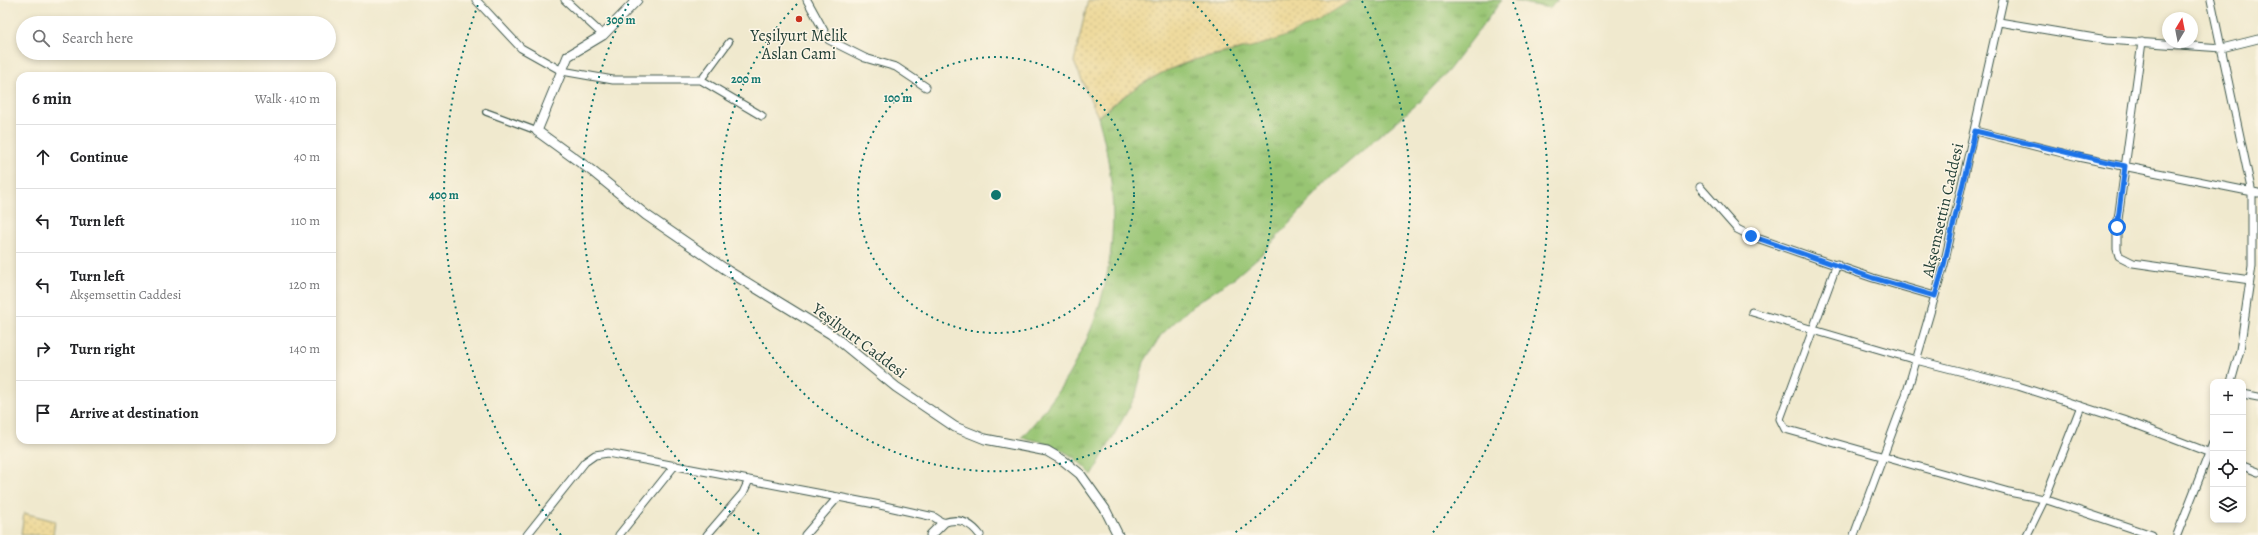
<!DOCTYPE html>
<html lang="en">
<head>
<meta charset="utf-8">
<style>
	body { margin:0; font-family:Alegreya,serif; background:#f2f2f2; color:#202124 }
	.controls { position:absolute; right:12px; bottom:12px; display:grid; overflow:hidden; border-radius:8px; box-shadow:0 2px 6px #0003 }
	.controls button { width:36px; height:36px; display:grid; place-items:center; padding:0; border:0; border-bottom:1px solid #e0e0e0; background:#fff; color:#202124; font:20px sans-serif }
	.compass { position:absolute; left:2162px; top:12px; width:36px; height:36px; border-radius:50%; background:#fff; box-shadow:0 2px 6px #0003; rotate:10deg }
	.stop { position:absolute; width:12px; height:12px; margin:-9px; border:3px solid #1a73e8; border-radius:50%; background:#fff }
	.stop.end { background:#1a73e8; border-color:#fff; box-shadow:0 1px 4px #0008 }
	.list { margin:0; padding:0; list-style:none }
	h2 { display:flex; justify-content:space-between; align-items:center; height:52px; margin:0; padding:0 16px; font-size:17px }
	h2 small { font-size:13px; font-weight:400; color:#757577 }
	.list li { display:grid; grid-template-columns:26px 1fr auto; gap:12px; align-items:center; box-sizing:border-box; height:64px; padding:0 16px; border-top:1px solid #e0e0e0 }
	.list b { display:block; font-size:15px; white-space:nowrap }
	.list p { margin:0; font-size:13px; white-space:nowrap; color:#757577 }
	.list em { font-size:13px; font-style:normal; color:#757577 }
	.icon { flex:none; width:22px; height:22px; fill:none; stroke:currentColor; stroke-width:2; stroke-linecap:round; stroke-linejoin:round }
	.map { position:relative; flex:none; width:2258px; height:535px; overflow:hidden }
	.search { position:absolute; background:#fff; box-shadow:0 2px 6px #0003; left:16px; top:16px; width:320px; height:44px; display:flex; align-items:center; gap:10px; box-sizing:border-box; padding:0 14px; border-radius:22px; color:#757577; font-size:15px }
	.panel { position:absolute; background:#fff; box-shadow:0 2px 6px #0003; left:16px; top:72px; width:320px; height:372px; border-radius:12px }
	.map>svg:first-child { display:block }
	.grass { fill:url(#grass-tufts); stroke:#5c8154 }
	.sand { fill:url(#sand-dots); stroke:#868c69 }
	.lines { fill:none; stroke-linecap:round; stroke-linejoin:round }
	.pedestrian-casing { stroke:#3e574b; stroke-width:8 }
	.minor-casing { stroke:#3e574b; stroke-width:9 }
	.tertiary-casing { stroke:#3e574b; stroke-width:11 }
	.pedestrian { stroke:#fff; stroke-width:5.5 }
	.minor { stroke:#fff; stroke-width:7 }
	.tertiary { stroke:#fff; stroke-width:9 }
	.route { stroke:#1a73e8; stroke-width:5 }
	.ring { fill:none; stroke:#0f766e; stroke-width:2; stroke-dasharray:2 4 }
	.poi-dot { fill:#c8321e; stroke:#fcf5e5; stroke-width:1.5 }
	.labels { text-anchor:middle; stroke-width:3; stroke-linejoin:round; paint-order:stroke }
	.poi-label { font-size:16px; fill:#1f3d34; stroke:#fcf5e5 }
	.street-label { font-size:16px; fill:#1f3d34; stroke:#fcf5e5 }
	.centre { fill:#0f766e; stroke:#fcf5e5; stroke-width:2 }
	.ring-label { font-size:12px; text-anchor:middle; font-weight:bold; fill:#0f766e; stroke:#fcf5e5; stroke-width:3; stroke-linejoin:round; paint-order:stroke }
</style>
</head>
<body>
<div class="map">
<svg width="2258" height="535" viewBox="0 0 2258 535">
	<defs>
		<pattern id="grass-tufts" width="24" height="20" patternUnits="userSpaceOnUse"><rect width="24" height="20" fill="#98c573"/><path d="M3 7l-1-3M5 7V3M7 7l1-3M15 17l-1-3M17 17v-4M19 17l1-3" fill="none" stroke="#7ba15f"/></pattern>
		<pattern id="sand-dots" width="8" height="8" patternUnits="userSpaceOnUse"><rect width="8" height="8" fill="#eeda9e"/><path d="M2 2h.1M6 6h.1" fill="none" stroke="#ccbc89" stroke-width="1.8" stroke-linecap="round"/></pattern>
	</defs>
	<rect width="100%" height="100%" fill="#fcf5e5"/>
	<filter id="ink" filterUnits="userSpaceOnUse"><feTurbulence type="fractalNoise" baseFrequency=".025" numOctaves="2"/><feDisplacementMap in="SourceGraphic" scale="8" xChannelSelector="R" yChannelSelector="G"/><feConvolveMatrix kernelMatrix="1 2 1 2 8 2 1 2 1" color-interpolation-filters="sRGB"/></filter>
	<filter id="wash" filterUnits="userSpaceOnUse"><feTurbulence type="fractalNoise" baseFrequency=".012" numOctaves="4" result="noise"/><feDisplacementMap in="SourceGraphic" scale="16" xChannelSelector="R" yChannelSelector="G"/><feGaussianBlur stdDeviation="0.9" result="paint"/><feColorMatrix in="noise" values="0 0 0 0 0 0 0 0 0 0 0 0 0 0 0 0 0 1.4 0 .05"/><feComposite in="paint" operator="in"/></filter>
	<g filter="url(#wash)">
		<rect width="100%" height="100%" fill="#f0e9ce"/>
		<path class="grass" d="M1351 0H1502L1448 71 1416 105 1330 178 1262 254 1234 278 1192 306 1161 335 1144 362 1136 395 1092 475C1073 453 1050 441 1021 438 1105 347 1133 236 1098 117L1136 87 1166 71 1200 58 1236 51 1303 28Z
			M1514 0H1558L1550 8 1527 4Z"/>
		<path class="sand" d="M1088 0H1351C1325 17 1299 32 1270 42 1247 49 1224 52 1201 58 1162 69 1128 90 1098 117L1074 62Z
			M24 513 55 521 53 535H21Z"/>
	</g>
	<g filter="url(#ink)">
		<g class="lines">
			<defs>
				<path id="pedestrian" d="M701 80 729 42
					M486 112 537 131"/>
				<path id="minor" d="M476 0 521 48 562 71 613 80H701L762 116
					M565 0 603 35
					M807 0 829 40 865 58 896 67 926 87
					M2211 0 2252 193V266L2240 350 2231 382
					M1999 22 2107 40 2222 48 2258 39
					M2142 42 2117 227V249L2119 256 2133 263 2250 280
					M1975 131 2078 157 2258 193
					M1700 187 1737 229 1751 236 1873 278 1935 296
					M1837 264 1780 419 1785 429 2009 492 2044 499 2152 535
					M1752 312 1916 360 2018 386 2124 420 2213 454
					M2243 394 2258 397
					M2243 466 2258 472
					M527 535 585 462 595 455 608 453 880 505 934 517 943 523C959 517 970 522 980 535
					M619 535 675 465
					M707 535 743 493 749 480
					M805 535 838 497
					M1854 535 1906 395 1944 265 2003 0
					M2027 535 2046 496 2081 406
					M2177 535 2213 443"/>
				<path id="tertiary" d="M637 0 603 35 568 56 537 131 592 171 646 215 728 271 831 334 896 387 955 427 985 439 1047 451 1064 461 1080 474 1105 509 1118 535
					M931 535 943 523"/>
			</defs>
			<use href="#pedestrian" class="pedestrian-casing"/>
			<use href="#minor" class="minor-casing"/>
			<use href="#tertiary" class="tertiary-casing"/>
			<use href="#pedestrian" class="pedestrian"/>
			<use href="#minor" class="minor"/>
			<use href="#tertiary" class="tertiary"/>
		</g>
	</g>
	<g class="lines" filter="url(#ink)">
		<path class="route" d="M1751 236 1873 278 1935 296 1944 265 1975 131 2125 166 2117 227"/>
	</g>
	<g class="ring">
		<circle cx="996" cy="195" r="138"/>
		<path d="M1193 2A276 276 0 1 1 799 2"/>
		<path d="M759 534A414 414 0 0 1 630 1M1362 1A414 414 0 0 1 1233 534"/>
		<path d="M561 535A552 552 0 0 1 479 2M1513 2A552 552 0 0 1 1431 535"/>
	</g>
	<circle class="poi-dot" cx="799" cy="19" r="4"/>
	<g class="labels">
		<g class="poi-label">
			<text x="799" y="41">Yeşilyurt Melik<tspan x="799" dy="18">Aslan Cami</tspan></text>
		</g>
		<g class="street-label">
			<text transform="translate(1942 210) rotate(-77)" y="6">Akşemsettin Caddesi</text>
			<text transform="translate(860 340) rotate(37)" y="6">Yeşilyurt Caddesi</text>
		</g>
	</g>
	<circle cx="996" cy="195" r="6" class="centre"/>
	<g class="ring-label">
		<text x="621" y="24">300 m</text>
		<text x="746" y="83">200 m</text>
		<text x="898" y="102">100 m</text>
		<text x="444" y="199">400 m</text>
	</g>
</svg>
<div class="controls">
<button>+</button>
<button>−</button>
<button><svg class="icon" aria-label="locate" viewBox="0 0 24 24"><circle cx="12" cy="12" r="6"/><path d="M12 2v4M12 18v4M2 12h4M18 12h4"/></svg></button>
<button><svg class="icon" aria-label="layers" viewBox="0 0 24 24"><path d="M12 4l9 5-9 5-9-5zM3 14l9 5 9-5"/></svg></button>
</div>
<svg class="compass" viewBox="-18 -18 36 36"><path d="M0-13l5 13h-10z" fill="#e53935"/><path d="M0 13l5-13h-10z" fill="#757577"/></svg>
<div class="stop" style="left:2117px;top:227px"></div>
<div class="stop end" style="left:1751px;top:236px"></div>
<div class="search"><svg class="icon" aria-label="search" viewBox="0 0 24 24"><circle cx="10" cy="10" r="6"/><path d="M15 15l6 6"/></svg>Search here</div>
<section class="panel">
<h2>6 min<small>Walk · 410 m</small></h2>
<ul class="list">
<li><svg class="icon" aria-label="ahead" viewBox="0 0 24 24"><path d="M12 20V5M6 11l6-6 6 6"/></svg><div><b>Continue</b></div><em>40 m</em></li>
<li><svg class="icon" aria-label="left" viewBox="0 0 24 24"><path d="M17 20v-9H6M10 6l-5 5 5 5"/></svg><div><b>Turn left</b></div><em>110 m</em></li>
<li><svg class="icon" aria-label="left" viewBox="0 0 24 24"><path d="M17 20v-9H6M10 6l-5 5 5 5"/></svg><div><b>Turn left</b><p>Akşemsettin Caddesi</p></div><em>120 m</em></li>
<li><svg class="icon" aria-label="right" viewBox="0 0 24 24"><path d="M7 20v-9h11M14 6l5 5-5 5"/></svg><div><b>Turn right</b></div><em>140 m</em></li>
<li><svg class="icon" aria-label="arrive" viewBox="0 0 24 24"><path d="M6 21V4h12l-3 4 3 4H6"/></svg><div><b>Arrive at destination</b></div></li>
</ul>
</section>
</div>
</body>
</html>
